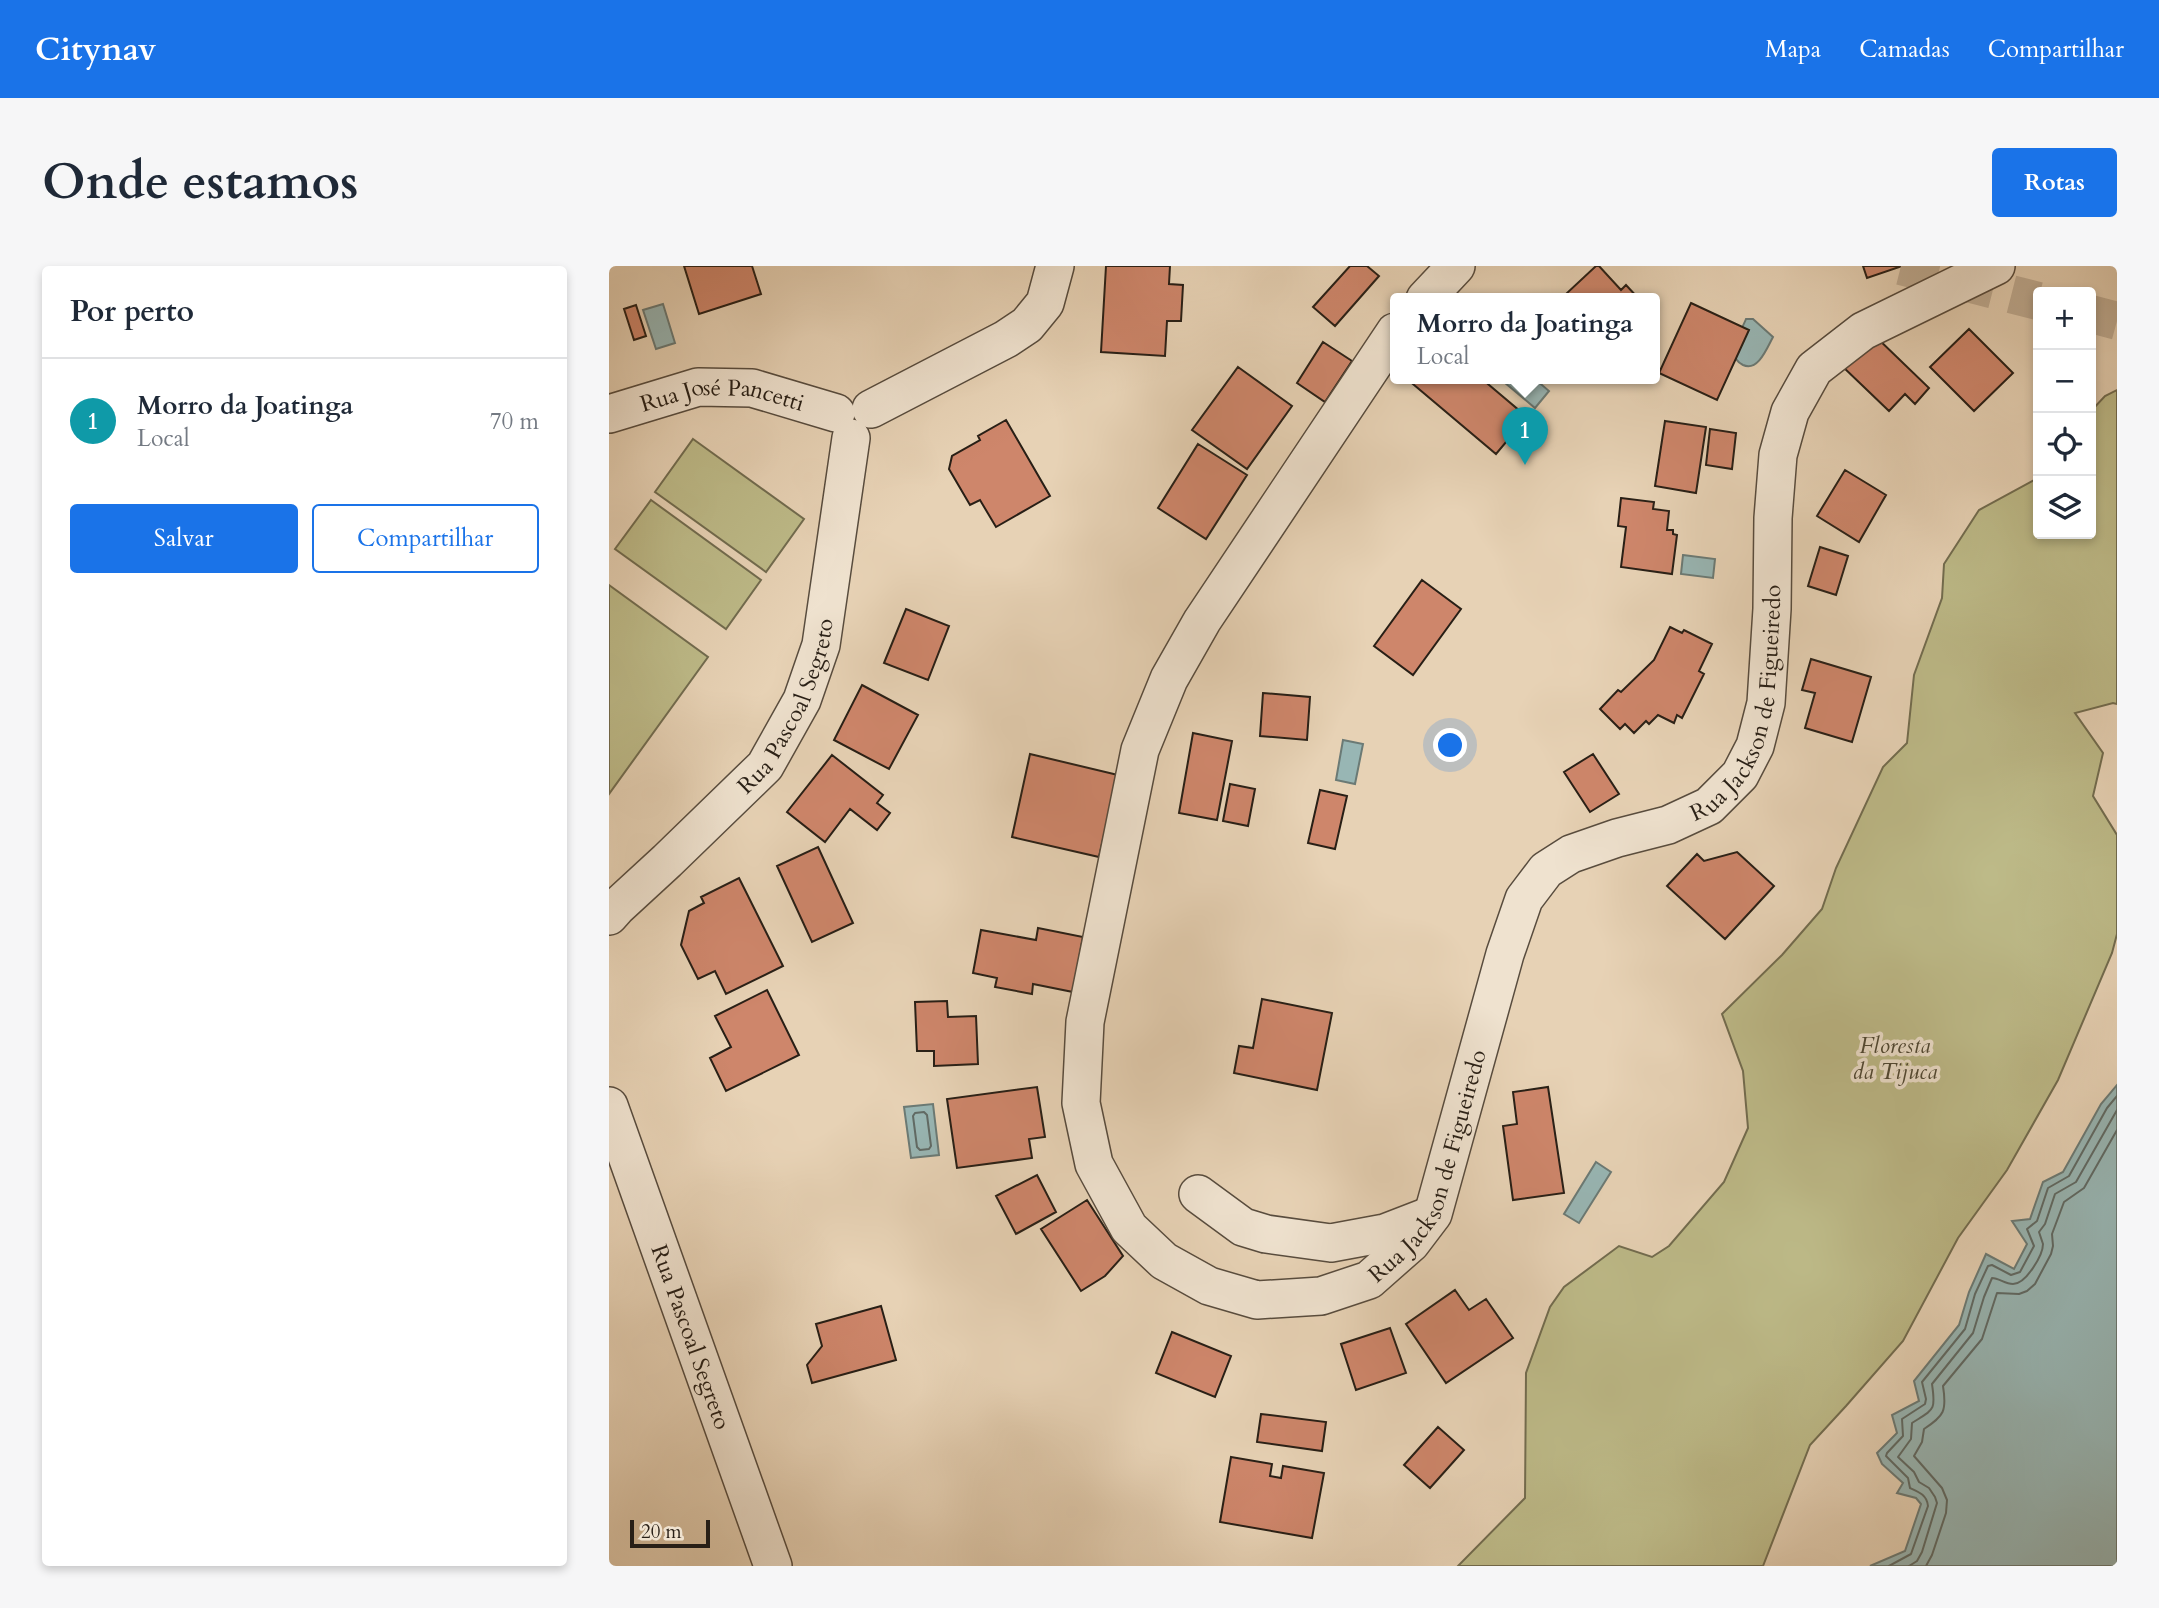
<!DOCTYPE html>
<html lang="pt">
<head>
<meta charset="utf-8">
<style>
	body { margin:0; font-family:Cardo,serif; background:#f6f6f7; color:#1f2937 }
	.controls { position:absolute; right:21px; top:21px; display:grid; overflow:hidden; border-radius:7px; box-shadow:0 4px 10px #0003 }
	.controls button { width:63px; height:63px; display:grid; place-items:center; padding:0; border:0; border-bottom:2px solid #e0e1e3; background:#fff; color:#1f2937; font:35px sans-serif }
	.scale { position:absolute; left:21px; bottom:18px; width:80px; box-sizing:border-box; padding-left:7px; border:4px solid #281f16; border-top:0; font-size:19px; line-height:24px; white-space:nowrap; color:#281f16; -webkit-text-stroke:5px #efe2cf; paint-order:stroke }
	.you { position:absolute; left:842px; top:480px; width:24px; height:24px; margin:-18px; border:5px solid #fff; border-radius:50%; background:#1a73e8; box-shadow:0 0 0 10px #1a73e833 }
	.badge { display:grid; place-items:center; width:46px; height:46px; border-radius:50%; background:#1a73e8; color:#fff; font-size:23px; font-weight:700 }
	.pin { position:absolute; translate:-50% -58px; filter:drop-shadow(0 2px 4px #0008) }
	.pin::after { content:''; position:absolute; top:37px; width:24px; height:21px; background:inherit; clip-path:polygon(0 0,100% 0,50% 100%) }
	.popup { position:absolute; left:781px; top:27px; width:270px; height:91px; box-sizing:border-box; display:grid; place-content:center; border-radius:7px; background:#fff; filter:drop-shadow(0 2px 5px #0005); font-size:23px; white-space:nowrap; color:#747a83 }
	.popup b { font-size:26px; color:#1f2937 }
	.popup::after { content:''; position:absolute; left:50%; top:100%; margin-left:-14px; border:14px solid transparent; border-top-color:#fff }
	.list { margin:0; padding:0; list-style:none }
	h2 { display:flex; justify-content:space-between; align-items:center; height:91px; margin:0; padding:0 28px; font-size:30px }
	h2 small { font-size:23px; font-weight:400; color:#747a83 }
	.list li { display:grid; grid-template-columns:46px 1fr auto; gap:21px; align-items:center; box-sizing:border-box; height:126px; padding:0 28px; border-top:2px solid #e0e1e3 }
	.list b { display:block; font-size:26px; white-space:nowrap }
	.list p { margin:0; font-size:23px; white-space:nowrap; color:#747a83 }
	.list em { font-size:23px; font-style:normal; color:#747a83 }
	.actions { display:flex; gap:14px; padding:21px 28px }
	.actions a { flex:1; padding:16px 0; border:2px solid #1a73e8; border-radius:7px; text-align:center; font-size:24px; color:#1a73e8 }
	.actions .main { background:#1a73e8; color:#fff }
	.icon { flex:none; width:38px; height:38px; fill:none; stroke:currentColor; stroke-width:2; stroke-linecap:round; stroke-linejoin:round }
	.map { position:relative; flex:none; width:1508px; height:1300px; overflow:hidden; border-radius:7px }
	header { display:flex; align-items:center; gap:42px; box-sizing:border-box; height:98px; padding:0 35px; background:#1a73e8; color:#fff }
	header strong { font-size:33px }
	nav { display:flex; gap:38px; margin-inline-start:auto; font-size:24px }
	.intro { display:flex; align-items:center; justify-content:space-between; box-sizing:border-box; height:168px; padding:0 42px }
	h1 { margin:0; font-size:49px }
	.button { padding:18px 32px; border-radius:7px; background:#1a73e8; color:#fff; font-size:24px; font-weight:700 }
	main { display:flex; gap:42px; padding:0 42px }
	aside { flex:1; background:#fff; border-radius:7px; box-shadow:0 4px 10px #0003 }
	.map>svg:first-child { display:block }
	.green { fill:#bdba88; stroke:#726c4f; stroke-width:2 }
	.water { fill:#98b6b4; stroke:#6b7a75; stroke-width:2 }
	.lines { fill:none; stroke-linecap:round; stroke-linejoin:round }
	.shore { stroke:#606a65; stroke-width:2 }
	.building { fill:#ce866b; stroke:#281f16; stroke-width:2 }
	.highway-tunnel { stroke:#c1ae95; stroke-width:38; stroke-dasharray:38 19; stroke-linecap:butt }
	.minor-casing { stroke:#584c3e; stroke-width:40 }
	.minor { stroke:#efe2cf; stroke-width:37 }
	.labels { text-anchor:middle; stroke-width:7; stroke-linejoin:round; paint-order:stroke }
	.street-label { font-size:23px; fill:#281f16; stroke:#efe2cf }
	.park-label { font-size:23px; font-style:italic; fill:#4d4632; stroke:#efe2cf }
</style>
</head>
<body>
<header>
<strong>Citynav</strong>
<nav><a>Mapa</a><a>Camadas</a><a>Compartilhar</a></nav>
</header>
<div class="intro"><h1>Onde estamos</h1><a class="button">Rotas</a></div>
<main>
<aside>
<h2>Por perto<small></small></h2>
<ul class="list">
<li><span class="badge" style="background:#0f9aa8">1</span><div><b>Morro da Joatinga</b><p>Local</p></div><em>70 m</em></li>
</ul>
<div class="actions"><a class="main">Salvar</a><a>Compartilhar</a></div>
</aside>
<div class="map">
<svg width="1508" height="1300" viewBox="0 0 1508 1300">
	<rect width="100%" height="100%" fill="#e7d2b5"/>
	<filter id="stains"><feTurbulence type="fractalNoise" baseFrequency=".00286" numOctaves="4"/><feColorMatrix values="0 0 0 0 .2 0 0 0 0 .09 0 0 0 0 .02 0 0 0 .5 -.17"/></filter>
	<radialGradient id="worn" r=".72"><stop offset=".6" stop-color="#630" stop-opacity="0"/><stop offset="1" stop-color="#630" stop-opacity=".3"/></radialGradient>
	<path class="green" d="M1508 124V438L1504 437 1466 447 1494 487 1484 530 1508 569V668L1503 687 1449 814 1398 904 1349 972 1294 1075 1237 1140 1201 1179 1154 1300H849L916 1232 917 1107 941 1041 955 1021 1010 980 1043 991 1060 980 1115 916 1139 862 1134 805 1113 748 1173 689 1213 643 1227 602 1274 501 1298 477 1305 409 1333 332 1335 298 1370 244 1429 212V268H1482V145L1496 130Z
		M84 173 195 253 157 306 46 226Z
		M42 234 152 314 117 363 6 283Z
		M0 319 99 391 0 528Z"/>
	<path class="water" d="M54 38 66 77 47 83 34 44Z
		M1137 53H1144L1164 71C1158 82 1149 106 1134 99 1128 96 1125 91 1125 85 1125 76 1133 63 1137 53Z
		M897 113H926L940 125 926 142 895 116Z
		M1074 289 1106 293 1104 312 1072 308Z
		M734 474 754 478 746 518 727 514Z
		M1508 819V1300H1261L1296 1285 1312 1238 1307 1232 1288 1227 1294 1217 1273 1198 1268 1187 1288 1167 1283 1149 1310 1135 1305 1115 1350 1059 1360 1026 1377 988 1405 1003 1418 978 1403 955 1421 953 1434 916 1454 906 1492 838Z
		M324 838 330 889 302 892 295 841Z
		M987 896 1002 906 970 957 955 948Z"/>
	<g class="lines">
		<path class="shore" d="M315 846 318 849 322 880 320 883 311 884 308 881 304 850 306 847Z
			M1280 1300 1302 1288 1319 1240C1318 1229 1310 1226 1301 1222L1299 1212 1277 1190 1278 1187 1294 1170 1293 1153 1316 1138 1317 1133 1313 1116 1356 1063 1366 1028 1379 1000 1383 999 1402 1009 1411 1006 1425 980 1418 963 1428 955 1439 922 1460 910 1498 842 1508 830
			M1300 1300 1308 1295 1313 1286 1328 1237 1326 1231 1320 1222 1310 1216 1305 1206 1289 1191 1302 1173 1303 1157C1325 1143 1327 1145 1323 1118L1364 1067 1375 1031 1383 1012C1390 1012 1396 1018 1404 1018 1417 1018 1434 989 1434 978 1433 975 1431 969 1430 966L1436 958 1446 928 1467 916 1508 844
			M1317 1300 1323 1289 1337 1247 1338 1234 1333 1222 1305 1190 1313 1176 1315 1163C1335 1150 1338 1145 1334 1120L1373 1073 1388 1027 1410 1028 1418 1025 1426 1018 1442 988 1444 980 1443 968 1455 936 1475 922 1508 864"/>
	</g>
	<path class="building" d="M75 0H143L152 28 90 48Z
		M497 0H561L560 18 574 19 572 55H558L556 90 492 86Z
		M741 0H758L770 10 726 60 704 41Z
		M987 0H990L1012 24 1017 19 1030 33H963L958 27Z
		M1254 0H1293L1258 12Z
		M1082 37 1140 64 1108 134 1050 107Z
		M27 39 37 70 25 74 15 43Z
		M1360 63 1404 107 1365 145 1321 101Z
		M1264 68 1320 122 1306 138 1296 128 1280 145 1233 100Z
		M714 76 743 95 716 136 688 117Z
		M629 101 683 140 638 203 583 164Z
		M798 113H873L918 151 887 188Z
		M397 154 441 230 387 261 371 234 361 239 340 203 343 190 371 174 369 170Z
		M1056 155 1097 161 1087 227 1046 220Z
		M1101 163 1127 167 1123 203 1097 199Z
		M589 178 638 209 597 273 549 242Z
		M1236 204 1277 229 1250 276 1208 250Z
		M1012 232 1045 236 1044 243 1060 245 1058 264H1064V268L1068 269 1063 308 1012 301 1017 261 1009 260Z
		M1211 281 1239 290 1227 329 1199 320Z
		M813 314 852 343 804 409 765 380Z
		M297 343 340 360 319 414 275 397Z
		M1061 361 1073 367 1075 364 1103 378 1090 405 1095 408 1073 452 1068 449 1065 457 1049 449 1040 458 1037 455 1025 467 1016 458 1011 463 991 443 1009 424 1012 426 1045 394Z
		M1202 393 1262 411 1243 476 1196 462 1206 427 1193 424Z
		M253 419 309 449 280 503 225 474Z
		M654 427 701 431 698 474 651 470Z
		M584 467 623 475 608 554 570 547Z
		M421 488 509 509 490 591 403 571Z
		M984 488 1010 528 981 546 955 506Z
		M223 489 274 529 268 537 281 547 268 564 241 543 216 576 178 546Z
		M621 518 646 523 639 560 614 555Z
		M711 524 738 530 726 583 699 577Z
		M209 581 244 657 203 676 168 600Z
		M1128 586 1165 620 1116 673 1058 620 1088 588 1095 595Z
		M130 612 174 700 117 728 106 705 89 713 72 679 80 645 95 637 92 631Z
		M429 662 474 671 464 726 424 718 423 728 386 721 388 712 364 707 372 664 427 674Z
		M158 724 190 789 117 825 101 792 122 781 106 750Z
		M653 733 723 747 708 824 625 807 630 780 644 782Z
		M338 735 339 751 367 750 369 798 325 800V785H308L306 736Z
		M428 821 436 871 420 873 423 892 348 902 338 833Z
		M939 821 955 927 904 934 894 860 908 858 904 826Z
		M428 909 447 946 407 968 387 930Z
		M478 934 514 990 496 1010 472 1025 432 963Z
		M846 1024 860 1044 877 1033 904 1072 837 1117 797 1058Z
		M272 1040 287 1094 203 1117 198 1099 213 1080 207 1058Z
		M781 1062 797 1107 747 1124 732 1078Z
		M563 1066 622 1090 606 1131 547 1107Z
		M652 1148 717 1156 713 1185 648 1176Z
		M829 1161 855 1184 821 1222 795 1199Z
		M622 1191 663 1198 661 1210 672 1212 674 1200 715 1207 703 1272 611 1256Z"/>
	<g class="lines">
		<path class="highway-tunnel" d="M1292 0 1429 35
			M1482 48 1508 55"/>
		<defs>
			<g id="minor">
				<path d="M816 33 847 0"/>
				<path id="s1" d="M786 66 593 355 560 413 531 484 476 756 472 837 485 898 520 962 555 995 600 1020 648 1034 712 1030 760 1014 802 977 824 948 896 688 915 633 937 604 962 588 1008 572 1059 559 1100 540 1131 509 1146 480 1157 437 1163 343 1164 252 1169 189 1181 146 1205 103 1254 65 1387 0"/>
				<path d="M262 143 397 73 418 59 436 37 446 0"/>
				<path id="s2" d="M0 148 89 121 143 122 227 147"/>
				<path id="s3" d="M0 650 8 641 58 595 156 500 193 434 212 379 242 172"/>
				<path id="s4" d="M0 840 164 1300"/>
				<path d="M589 928 634 961 657 968 722 977 776 967 820 950"/>
			</g>
		</defs>
		<use href="#minor" class="minor-casing"/>
		<use href="#minor" class="minor"/>
	</g>
	<g class="labels">
		<g class="street-label">
			<text dy="8" stroke="none"><textPath href="#s2" startOffset="117">Rua José Pancetti</textPath></text>
			<text dy="8" stroke="none"><textPath href="#s1" startOffset="1992">Rua Jackson de Figueiredo</textPath></text>
			<text dy="8" stroke="none"><textPath href="#s3" startOffset="280">Rua Pascoal Segreto</textPath></text>
			<text dy="8" stroke="none"><textPath href="#s1" startOffset="1382">Rua Jackson de Figueiredo</textPath></text>
			<text dy="8" stroke="none"><textPath href="#s4" startOffset="245">Rua Pascoal Segreto</textPath></text>
		</g>
		<g class="park-label">
			<text x="1286" y="787">Floresta<tspan x="1286" dy="26">da Tijuca</tspan></text>
		</g>
	</g>
	<rect width="100%" height="100%" filter="url(#stains)"/>
	<rect width="100%" height="100%" fill="url(#worn)"/>
</svg>
<div class="controls">
<button>+</button>
<button>−</button>
<button><svg class="icon" aria-label="locate" viewBox="0 0 24 24"><circle cx="12" cy="12" r="6"/><path d="M12 2v4M12 18v4M2 12h4M18 12h4"/></svg></button>
<button><svg class="icon" aria-label="layers" viewBox="0 0 24 24"><path d="M12 4l9 5-9 5-9-5zM3 14l9 5 9-5"/></svg></button>
</div>
<div class="scale">20 m</div>
<div class="you"></div>
<div class="pin badge" style="left:916px;top:199px;background:#0f9aa8">1</div>
<div class="popup"><b>Morro da Joatinga</b>Local</div>
</div>
</main>
</body>
</html>
